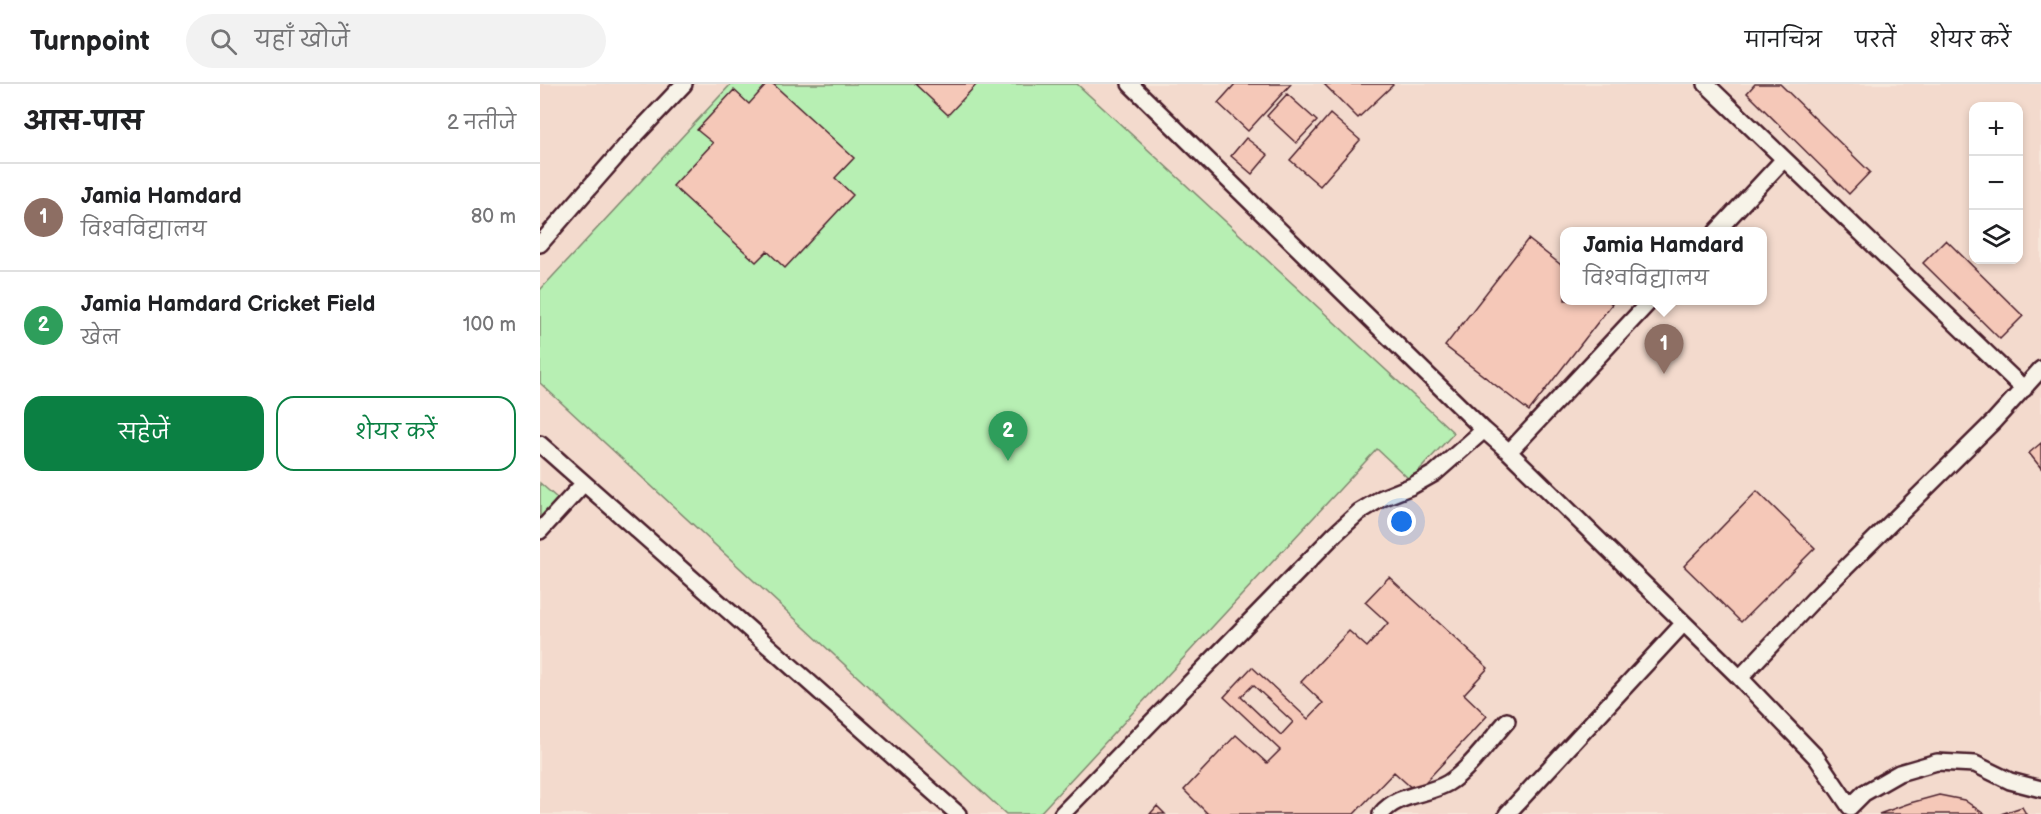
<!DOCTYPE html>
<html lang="hi">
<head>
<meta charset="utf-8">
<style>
	body { margin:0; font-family:"Balsamiq Sans","Playpen Sans Deva",sans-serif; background:#f2f2f2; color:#202124 }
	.controls { position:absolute; right:18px; top:18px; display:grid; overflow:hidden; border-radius:12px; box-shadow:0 3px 9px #0003 }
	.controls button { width:54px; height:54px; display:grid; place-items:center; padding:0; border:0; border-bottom:2px solid #e0e0e0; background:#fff; color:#202124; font:30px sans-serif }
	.you { position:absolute; left:862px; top:438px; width:21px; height:21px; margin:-15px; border:4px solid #fff; border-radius:50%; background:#1a73e8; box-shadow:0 0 0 9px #1a73e833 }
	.badge { display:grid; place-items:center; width:39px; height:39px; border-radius:50%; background:#0b8043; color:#fff; font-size:20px; font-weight:700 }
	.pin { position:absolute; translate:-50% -50px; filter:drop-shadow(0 2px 3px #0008) }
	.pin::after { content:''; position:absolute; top:32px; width:21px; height:18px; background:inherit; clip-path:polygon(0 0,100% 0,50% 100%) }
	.popup { position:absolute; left:1020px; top:143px; width:207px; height:78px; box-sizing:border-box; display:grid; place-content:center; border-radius:12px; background:#fff; filter:drop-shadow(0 2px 4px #0005); font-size:20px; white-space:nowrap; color:#757577 }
	.popup b { font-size:22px; color:#202124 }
	.popup::after { content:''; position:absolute; left:50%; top:100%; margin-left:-12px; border:12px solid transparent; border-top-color:#fff }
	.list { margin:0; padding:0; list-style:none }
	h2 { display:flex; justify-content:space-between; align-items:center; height:78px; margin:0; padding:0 24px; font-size:26px }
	h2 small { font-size:20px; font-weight:400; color:#757577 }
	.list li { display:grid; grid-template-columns:39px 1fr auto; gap:18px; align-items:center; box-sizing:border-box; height:108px; padding:0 24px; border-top:2px solid #e0e0e0 }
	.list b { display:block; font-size:22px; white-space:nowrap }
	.list p { margin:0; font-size:20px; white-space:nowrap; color:#757577 }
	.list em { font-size:20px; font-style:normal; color:#757577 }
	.actions { display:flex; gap:12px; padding:18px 24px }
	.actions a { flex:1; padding:14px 0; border:2px solid #0b8043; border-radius:18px; text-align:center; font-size:21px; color:#0b8043 }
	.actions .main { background:#0b8043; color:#fff }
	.icon { flex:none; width:33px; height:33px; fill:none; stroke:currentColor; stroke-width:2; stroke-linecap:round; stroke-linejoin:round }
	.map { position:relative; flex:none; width:1501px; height:730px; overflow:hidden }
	header { display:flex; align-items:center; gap:36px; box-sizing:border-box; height:84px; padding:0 30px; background:#fff; border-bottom:2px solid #e0e0e0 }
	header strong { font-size:28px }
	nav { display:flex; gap:33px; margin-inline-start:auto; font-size:21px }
	.search { width:420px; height:54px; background:#f2f2f2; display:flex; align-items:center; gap:15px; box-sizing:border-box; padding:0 21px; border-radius:33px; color:#757577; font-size:22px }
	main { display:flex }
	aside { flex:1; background:#fff }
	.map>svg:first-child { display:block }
	.built { fill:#f3dacd; fill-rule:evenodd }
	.green { fill:#b7efb3; stroke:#80876f; stroke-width:1.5 }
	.building { fill:#f5c8b8; stroke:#4a1f2b; stroke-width:1.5; fill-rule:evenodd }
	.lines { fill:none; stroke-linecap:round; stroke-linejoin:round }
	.service-casing { stroke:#4a1f2b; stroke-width:20 }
	.service { stroke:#f7f3e8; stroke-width:15 }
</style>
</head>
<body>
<header>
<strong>Turnpoint</strong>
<div class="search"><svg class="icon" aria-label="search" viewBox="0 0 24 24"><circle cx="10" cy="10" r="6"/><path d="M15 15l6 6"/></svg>यहाँ खोजें</div>
<nav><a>मानचित्र</a><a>परतें</a><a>शेयर करें</a></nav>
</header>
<main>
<aside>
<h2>आस-पास<small>2 नतीजे</small></h2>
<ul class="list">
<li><span class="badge" style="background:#8d6e63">1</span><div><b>Jamia Hamdard</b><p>विश्वविद्यालय</p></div><em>80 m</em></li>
<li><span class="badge" style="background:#2e9e5b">2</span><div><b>Jamia Hamdard Cricket Field</b><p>खेल</p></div><em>100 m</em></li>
</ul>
<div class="actions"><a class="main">सहेजें</a><a>शेयर करें</a></div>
</aside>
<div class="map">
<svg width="1501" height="730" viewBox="0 0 1501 730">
	<rect width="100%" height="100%" fill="#f7e7da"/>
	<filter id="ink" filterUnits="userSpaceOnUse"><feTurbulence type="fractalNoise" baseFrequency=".0167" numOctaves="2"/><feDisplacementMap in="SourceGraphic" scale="12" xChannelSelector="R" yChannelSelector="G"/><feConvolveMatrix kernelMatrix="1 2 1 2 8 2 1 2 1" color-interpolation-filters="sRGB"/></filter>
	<g filter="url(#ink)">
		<path class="built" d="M0 0H1501V730H0ZM1434 22H1478V176H1434ZM1025 148H1223V216H1025Z"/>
		<path class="green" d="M191 0H537L914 349 870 396 837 365 499 730H466L0 299V206Z
			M0 399 26 422 0 449Z"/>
		<path class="building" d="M227 0H233L314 74 295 94 313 111 245 184 227 167 216 178 133 102 173 59 157 46 194 6 209 20Z
			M375 0H437L408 31Z
			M695 0H751L708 47 678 19Z
			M784 0H852L853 1 818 34Z
			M1215 0H1240L1330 88 1309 110 1207 9Z
			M747 10 777 37 756 59 727 32Z
			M790 30 820 56 780 102 750 76Z
			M706 54 728 71 712 90 691 72Z
			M988 155 1025 184V216H1067L1072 220 989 327 905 262Z
			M1406 156 1483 232 1460 255 1383 179Z
			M1501 359V384L1489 369Z
			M1217 407 1275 464 1201 538 1144 482Z
			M849 493 948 584 924 610 947 632 876 708 854 688 814 730H668L644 706 696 651 727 679 740 666 684 613 712 583 768 635 783 619 761 598 809 547 827 563 848 539 825 518ZM713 601 753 638 741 651 701 613Z
			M1399 711 1424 716 1444 730H1339L1370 719Z
			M617 722 625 730H610Z
			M1482 723 1486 730H1461Z"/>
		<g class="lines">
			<defs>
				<path id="service" d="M590 0 944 346 969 368 1200 594 1274 515 1453 338 1501 285
					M1166 0 1484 305
					M1176 148 1244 75
					M0 160 89 58 144 0
					M0 360 418 730
					M969 368 1111 216
					M0 447 44 399
					M1200 594 1276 673 1310 723 1324 709 1359 689 1397 678 1435 680 1470 697 1501 705
					M522 730 795 450 819 428 842 414 872 402 895 389 944 346
					M841 730C858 709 886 712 908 699 928 687 951 655 967 637
					M967 730 1143 540"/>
			</defs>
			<use href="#service" class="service-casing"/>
			<use href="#service" class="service"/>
		</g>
	</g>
</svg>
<div class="controls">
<button>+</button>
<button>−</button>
<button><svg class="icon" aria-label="layers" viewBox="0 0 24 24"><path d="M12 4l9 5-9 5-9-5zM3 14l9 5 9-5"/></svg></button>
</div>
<div class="you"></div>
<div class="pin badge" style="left:1124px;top:290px;background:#8d6e63">1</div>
<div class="popup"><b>Jamia Hamdard</b>विश्वविद्यालय</div>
<div class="pin badge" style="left:468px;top:377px;background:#2e9e5b">2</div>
</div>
</main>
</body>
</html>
